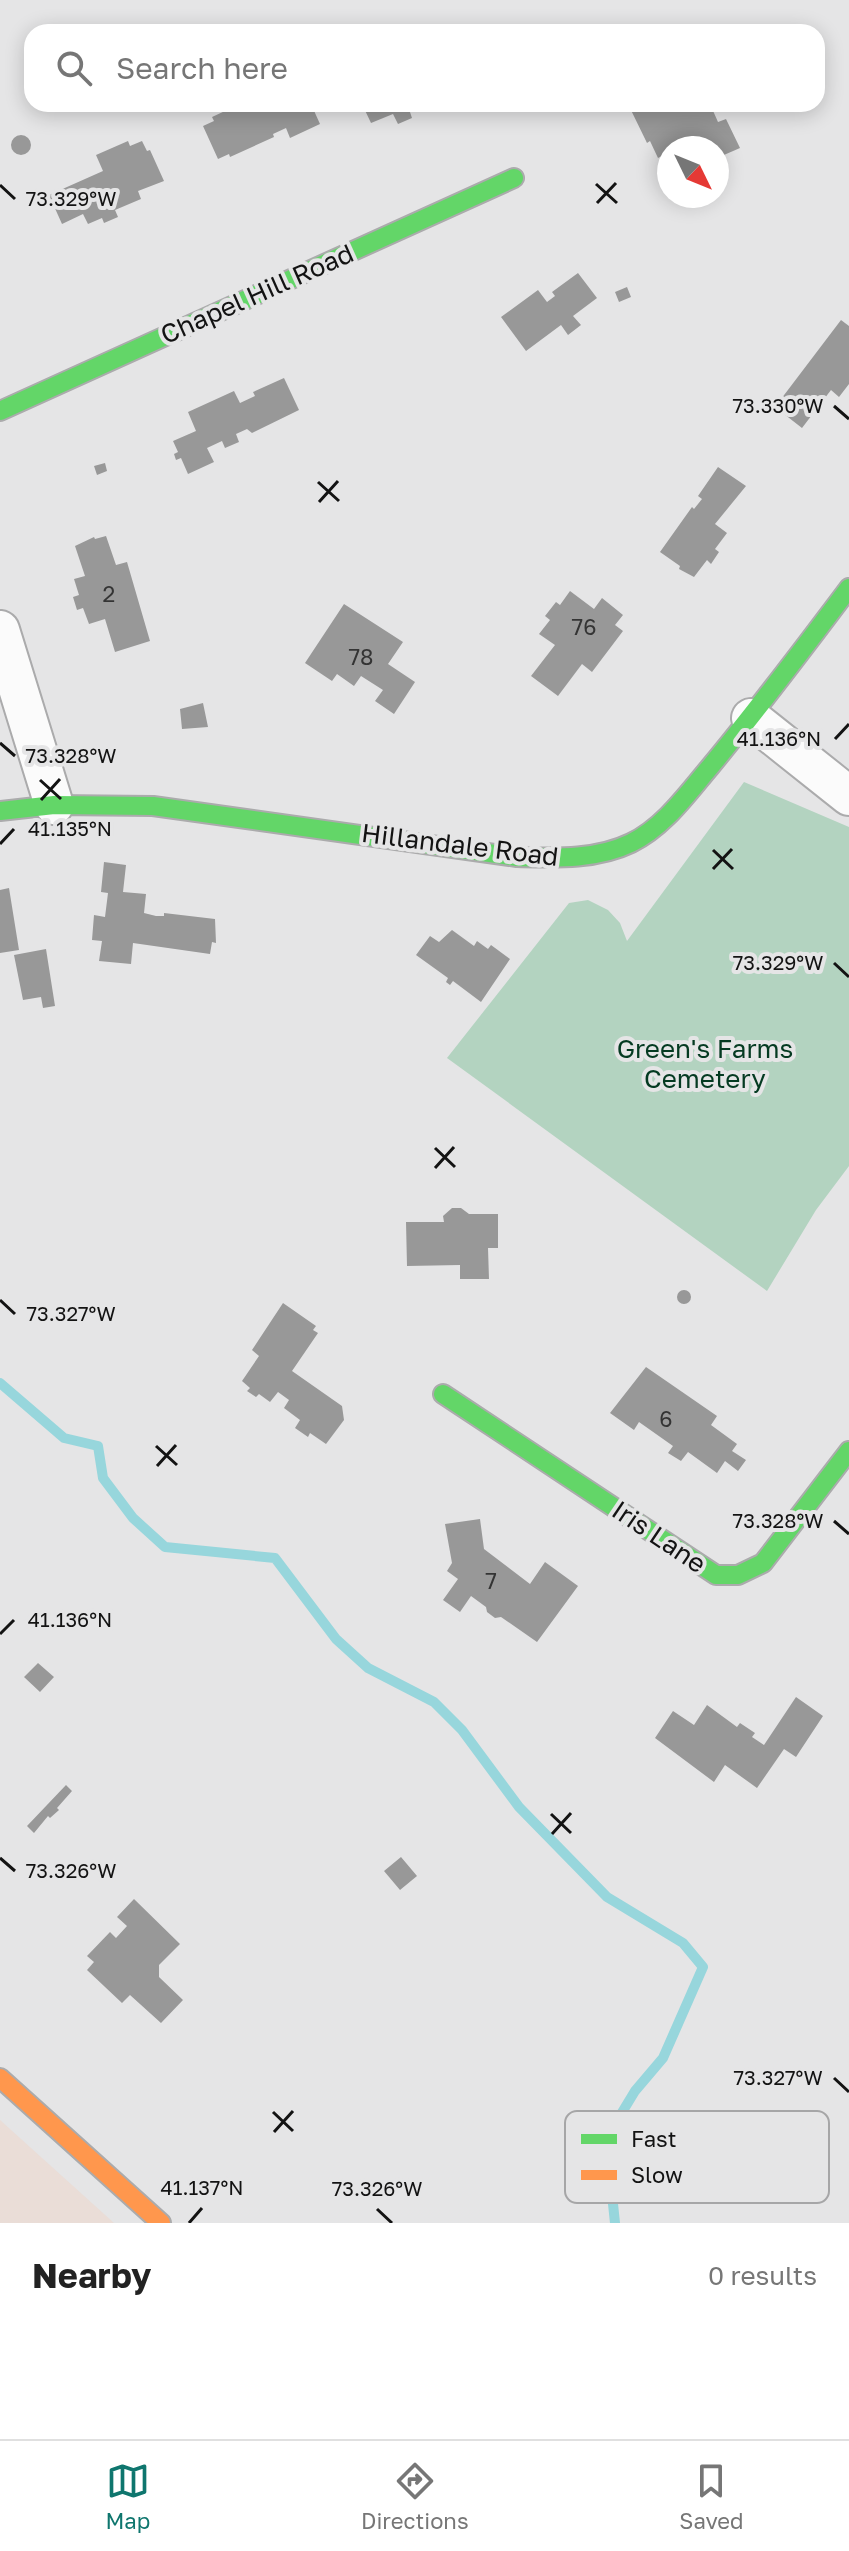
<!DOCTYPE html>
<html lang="en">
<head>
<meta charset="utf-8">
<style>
	body { margin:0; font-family:"Golos Text",sans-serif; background:#f2f2f2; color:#222 }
	.compass { position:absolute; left:657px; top:136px; width:72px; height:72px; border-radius:50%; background:#fff; box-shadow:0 4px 20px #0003; rotate:133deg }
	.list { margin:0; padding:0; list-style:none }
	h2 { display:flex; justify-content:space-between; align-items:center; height:104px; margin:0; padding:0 32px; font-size:34px }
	h2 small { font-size:26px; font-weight:400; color:#767676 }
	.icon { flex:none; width:44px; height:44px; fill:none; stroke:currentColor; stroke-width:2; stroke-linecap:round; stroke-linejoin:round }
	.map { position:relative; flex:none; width:849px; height:2223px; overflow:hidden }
	.search { position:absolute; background:#fff; box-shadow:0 4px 20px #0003; left:24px; right:24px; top:24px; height:88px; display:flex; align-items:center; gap:20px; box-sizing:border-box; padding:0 28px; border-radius:24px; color:#767676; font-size:30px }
	.sheet { height:216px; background:#fff }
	nav { display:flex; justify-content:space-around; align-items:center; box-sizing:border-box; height:112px; border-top:2px solid #e0e0e0; background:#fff; font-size:22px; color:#767676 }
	nav a { display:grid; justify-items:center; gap:4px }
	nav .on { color:#0f766e }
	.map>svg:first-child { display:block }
	.education { fill:#eaddd7 }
	.green { fill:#b3d3c0 }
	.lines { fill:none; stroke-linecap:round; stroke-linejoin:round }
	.stream { stroke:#97d6dc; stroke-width:10 }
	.building { fill:#989898 }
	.street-casing { stroke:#ababac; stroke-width:42 }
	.fast-casing { stroke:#ababac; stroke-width:22 }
	.slow-casing { stroke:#ababac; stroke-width:22 }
	.street { stroke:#fbfbfb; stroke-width:38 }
	.fast { stroke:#63d668; stroke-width:18 }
	.slow { stroke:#ff974d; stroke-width:18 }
	.ticks { fill:none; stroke:#131313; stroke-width:3 }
	.labels { text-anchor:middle; stroke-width:8; stroke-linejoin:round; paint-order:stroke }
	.number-label { font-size:22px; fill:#343434 }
	.street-label { font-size:26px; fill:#131313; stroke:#e5e5e6 }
	.park-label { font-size:26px; fill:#043a21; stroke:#e5e5e6 }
	.key { fill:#e5e5e6; stroke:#a6a6a7; stroke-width:2 }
	.key-label { font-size:22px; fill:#131313 }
	.ticks-label { font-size:20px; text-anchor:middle; fill:#131313; stroke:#e5e5e6; stroke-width:8; stroke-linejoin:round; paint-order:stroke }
</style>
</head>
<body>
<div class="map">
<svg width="849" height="2223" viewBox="0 0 849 2223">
	<rect width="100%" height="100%" fill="#e5e5e6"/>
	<path class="education" d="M0 2120 114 2223H0Z"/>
	<path class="green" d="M744 782 849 827V1166L816 1210 767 1291 447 1058 569 903 588 900 608 910 620 923 627 941Z"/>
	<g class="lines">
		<path class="stream" d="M0 1383 64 1438 98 1446 103 1478 133 1518 165 1547 275 1558 336 1639 368 1668 434 1702 462 1730 519 1807 607 1897 683 1943 703 1967 663 2058 635 2091 615 2124 610 2175 615 2223"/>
	</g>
	<path class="building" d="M240 104H311L320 124 290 138 286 128 273 134 274 137 230 157 229 154 218 159 203 126 214 121 212 117Z
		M362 104H426L410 112 412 118 398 124 393 114 371 123Z
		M628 104H710L718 122 726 119 740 148 717 158V148H669V152L658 158 650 141 647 143Z
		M11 145a10 10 0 1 1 20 0a10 10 0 1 1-20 0Z
		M128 141 130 146 142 141 147 151 150 150 164 181 138 191 141 199 115 210 118 217 104 223 102 218 88 224 83 214 62 224 49 195 103 171 96 155Z
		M578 273 597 298 573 316 581 325 568 335 561 325 526 351 501 317 538 290 547 302 555 296 552 292Z
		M627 287 631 297 619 302 615 292Z
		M841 320 849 326V384L839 397 831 390 802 428 775 407Z
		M284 378 299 410 252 433 247 429 236 434 239 442 225 448 222 441 207 448 214 462 188 474 181 458 176 460 174 454 178 452 173 441 196 431 188 412 234 391 240 403 255 396 253 392Z
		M105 463 107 471 97 475 94 466Z
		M718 467 746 486 715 524 727 533 715 549 719 552 711 564 707 560 694 577 679 569 680 566 660 552 692 507 694 509 702 499 698 496Z
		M106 536 116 565 127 562 150 641 115 652 105 619 89 624 83 608 77 610 73 597 79 595 74 579 85 576 75 546 94 537 95 539Z
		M570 591 594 609 602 598 623 615 615 625 623 631 592 672 582 664 558 696 531 676 555 645 539 634 550 620 545 616 556 602 560 605Z
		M344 604 403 642 388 664 415 682 394 714 375 701 383 690 361 676 354 686 337 674 332 681 305 663Z
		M203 703 208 727 182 729 180 709Z
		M104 862 126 865 123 892 146 894 144 913 156 916H164V913L215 919 216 943 212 942 210 954 133 943 131 964 99 961 102 941 92 940 94 915 105 917 108 893 101 892Z
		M9 888 19 950 0 953V890Z
		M452 930 474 946 477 941 488 949 491 945 510 959 481 1002 453 981 450 985 446 982 448 978 416 955 430 936 439 942Z
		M46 949 55 1006 43 1008 41 997 23 1000 14 955Z
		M452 1208H461L469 1214H498V1248H488L489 1279H460V1265L407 1266 406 1222H444L443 1216Z
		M677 1297a7 7 0 1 1 14 0a7 7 0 1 1-14 0Z
		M283 1303 316 1326 313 1330 318 1333 292 1371 342 1406 344 1420 326 1444 310 1433 308 1437 295 1428 300 1420 284 1408 289 1400 278 1392 270 1402 259 1394 256 1397 247 1391 250 1388 242 1381 259 1356 252 1350Z
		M646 1367 717 1416 711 1425 737 1444 732 1451 746 1460 738 1471 725 1461 717 1473 688 1452 681 1461 668 1453 673 1446 639 1422 634 1430 610 1413Z
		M480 1519 484 1549 530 1584 545 1562 578 1586 537 1642 501 1617 495 1618 487 1612 486 1607 471 1596 460 1612 443 1600 458 1579 447 1571 452 1563 445 1524Z
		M38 1663 54 1677 40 1692 24 1677Z
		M796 1697 823 1716 796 1757 784 1749 757 1788 725 1765 714 1782 655 1738 673 1711 694 1725 707 1705 737 1727 740 1723 755 1733 752 1737 764 1745Z
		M66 1785 72 1791 57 1808 59 1810 50 1818 48 1816 34 1833 27 1826Z
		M401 1857 417 1876 400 1890 384 1871Z
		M134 1899 180 1944 159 1965V1977L183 2000 161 2023 130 1995 122 2003 87 1970 94 1962 87 1956 110 1932 116 1938 127 1926 117 1917Z"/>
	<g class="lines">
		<defs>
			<path id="street" d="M0 630 54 805
				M751 718 849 796"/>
			<path id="fast" d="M0 411 514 178
				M0 811 54 805 153 806 517 857C555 858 596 860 631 843 664 827 687 794 710 767 758 709 804 648 849 588
				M443 1394 716 1575H738L763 1563 849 1451"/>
			<path id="slow" d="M0 2078 161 2223"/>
		</defs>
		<use href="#street" class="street-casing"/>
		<use href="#fast" class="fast-casing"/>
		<use href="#slow" class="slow-casing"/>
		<use href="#street" class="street"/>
		<use href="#fast" class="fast"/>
		<use href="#slow" class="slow"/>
	</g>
	<path class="ticks" d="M596 184 617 203M0 185 15 199M597 203 616 183M834 406 849 419M318 482 339 501M319 502 338 481M835 739 849 724M0 743 15 756M40 780 61 799M41 800 60 779M0 844 14 829M713 850 733 869M713 869 732 849M834 963 849 977M435 1148 455 1167M435 1168 454 1147M0 1300 15 1314M156 1446 177 1465M157 1466 176 1445M834 1521 849 1534M0 1634 14 1620M551 1814 571 1833M552 1834 571 1813M0 1858 15 1871M834 2078 849 2092M273 2112 293 2131M274 2132 293 2111M377 2209 392 2223M189 2223 202 2208"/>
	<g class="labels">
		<g class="number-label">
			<text x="109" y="602">2</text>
			<text x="584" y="635">76</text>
			<text x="361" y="665">78</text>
			<text x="666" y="1427">6</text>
			<text x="491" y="1589">7</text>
		</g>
		<g class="street-label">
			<text transform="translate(257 294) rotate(-24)" y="9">Chapel Hill Road</text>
			<text transform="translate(460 845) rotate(7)" y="9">Hillandale Road</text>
			<text transform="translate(659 1537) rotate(34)" y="9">Iris Lane</text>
		</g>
		<g class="park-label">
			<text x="705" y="1058">Green's Farms<tspan x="705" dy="30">Cemetery</tspan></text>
		</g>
	</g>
	<rect x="565" y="2111" width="264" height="92" rx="12" class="key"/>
	<rect x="581" y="2134" width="36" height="10" fill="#63d668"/>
	<rect x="581" y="2170" width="36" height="10" fill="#ff974d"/>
	<g class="key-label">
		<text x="631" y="2147">Fast</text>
		<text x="631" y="2183">Slow</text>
	</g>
	<g class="ticks-label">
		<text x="71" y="206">73.329°W</text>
		<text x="778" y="413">73.330°W</text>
		<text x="779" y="746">41.136°N</text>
		<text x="71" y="763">73.328°W</text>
		<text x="70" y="836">41.135°N</text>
		<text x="778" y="970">73.329°W</text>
		<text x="71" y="1321">73.327°W</text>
		<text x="778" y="1528">73.328°W</text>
		<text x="70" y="1627">41.136°N</text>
		<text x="71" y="1878">73.326°W</text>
		<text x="778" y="2085">73.327°W</text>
		<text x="202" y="2195">41.137°N</text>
		<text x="377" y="2196">73.326°W</text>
	</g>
</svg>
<svg class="compass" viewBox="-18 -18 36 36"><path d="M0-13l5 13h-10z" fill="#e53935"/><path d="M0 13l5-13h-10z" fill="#767676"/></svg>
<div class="search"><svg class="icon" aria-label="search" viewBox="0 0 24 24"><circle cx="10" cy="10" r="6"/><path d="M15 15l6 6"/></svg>Search here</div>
</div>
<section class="sheet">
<h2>Nearby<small>0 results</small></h2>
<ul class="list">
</ul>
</section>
<nav>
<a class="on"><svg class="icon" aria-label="map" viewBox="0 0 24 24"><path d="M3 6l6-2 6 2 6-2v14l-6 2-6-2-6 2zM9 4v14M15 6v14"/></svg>Map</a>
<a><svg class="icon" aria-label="directions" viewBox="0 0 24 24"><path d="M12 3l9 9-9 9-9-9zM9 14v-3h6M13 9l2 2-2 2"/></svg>Directions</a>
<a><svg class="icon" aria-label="saved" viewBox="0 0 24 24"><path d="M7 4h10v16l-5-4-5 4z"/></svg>Saved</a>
</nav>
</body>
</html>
